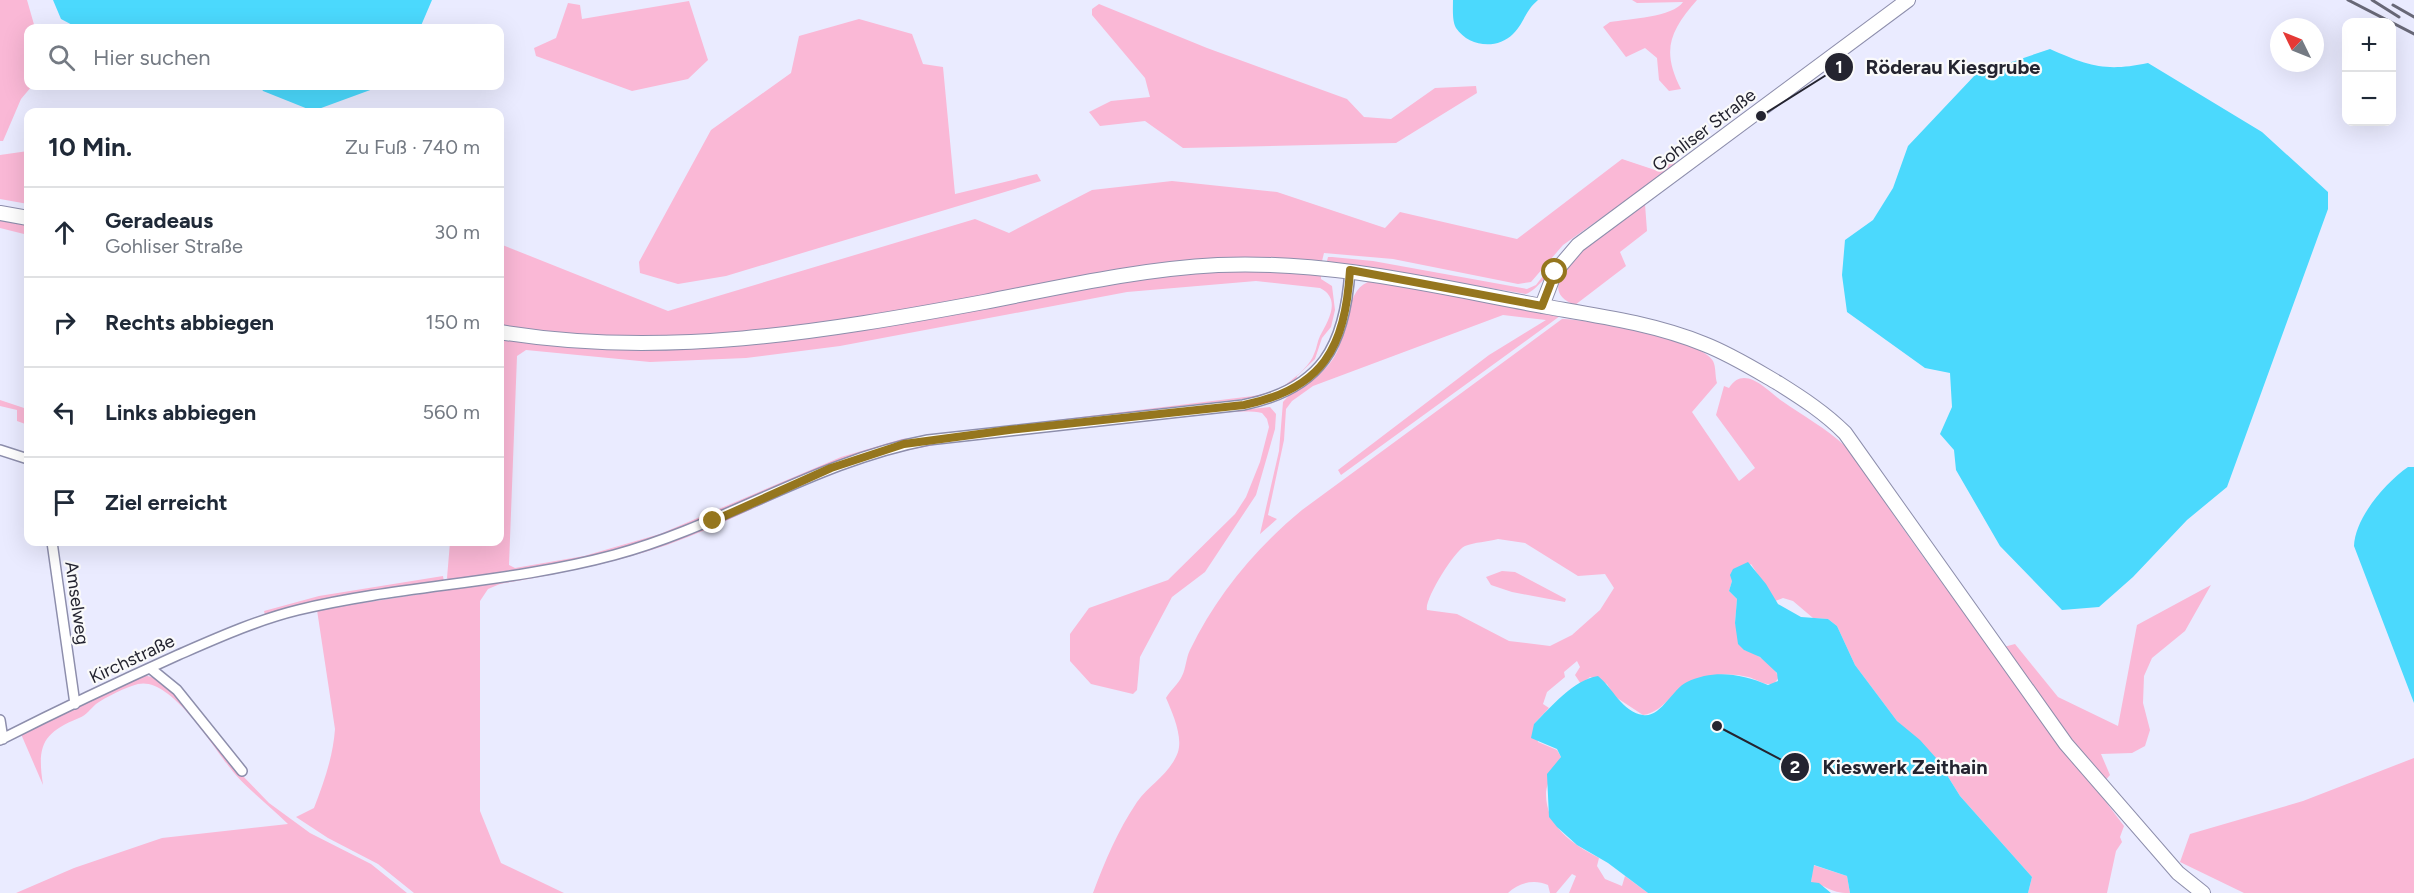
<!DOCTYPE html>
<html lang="de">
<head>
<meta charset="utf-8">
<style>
	body { margin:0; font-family:Figtree,sans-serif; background:#f2f2f3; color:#1f2937 }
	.controls { position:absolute; right:18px; top:18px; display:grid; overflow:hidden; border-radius:12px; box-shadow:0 6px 24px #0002 }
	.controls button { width:54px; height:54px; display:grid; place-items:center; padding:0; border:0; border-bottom:2px solid #e0e1e3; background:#fff; color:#1f2937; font:30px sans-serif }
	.compass { position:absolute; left:2270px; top:18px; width:54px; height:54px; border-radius:50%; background:#fff; box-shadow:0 6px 24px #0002; rotate:313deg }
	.stop { position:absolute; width:18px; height:18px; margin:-14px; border:4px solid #95761e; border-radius:50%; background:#fff }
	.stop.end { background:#95761e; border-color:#fff; box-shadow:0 2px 6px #0008 }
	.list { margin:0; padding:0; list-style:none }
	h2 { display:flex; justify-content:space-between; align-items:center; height:78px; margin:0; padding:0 24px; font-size:26px }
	h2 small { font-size:20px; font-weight:400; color:#747a83 }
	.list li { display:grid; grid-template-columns:39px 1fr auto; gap:18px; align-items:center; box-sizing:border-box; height:90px; padding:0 24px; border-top:2px solid #e0e1e3 }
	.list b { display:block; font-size:22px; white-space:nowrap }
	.list p { margin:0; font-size:20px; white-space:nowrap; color:#747a83 }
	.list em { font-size:20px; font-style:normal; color:#747a83 }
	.icon { flex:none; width:33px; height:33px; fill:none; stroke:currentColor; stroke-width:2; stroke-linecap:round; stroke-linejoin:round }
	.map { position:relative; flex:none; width:2414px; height:893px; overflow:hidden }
	.search { position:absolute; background:#fff; box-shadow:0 6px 24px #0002; left:24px; top:24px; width:480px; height:66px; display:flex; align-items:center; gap:15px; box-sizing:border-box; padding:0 21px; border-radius:12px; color:#747a83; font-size:22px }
	.panel { position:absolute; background:#fff; box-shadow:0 6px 24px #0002; left:24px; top:108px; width:480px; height:438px; border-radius:12px }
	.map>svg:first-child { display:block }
	.green { fill:#fab8d6; fill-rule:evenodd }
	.water { fill:#4bd9fd }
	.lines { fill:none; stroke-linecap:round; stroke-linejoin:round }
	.street-casing { stroke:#8d8eac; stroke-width:12 }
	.secondary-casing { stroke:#8d8eac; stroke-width:16 }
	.street { stroke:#fff; stroke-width:9 }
	.secondary { stroke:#fff; stroke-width:14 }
	.rail { stroke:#686877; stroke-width:3 }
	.route { stroke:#95761e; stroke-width:8 }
	.labels { text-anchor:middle; stroke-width:4.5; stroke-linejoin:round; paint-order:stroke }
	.street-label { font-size:18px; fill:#242430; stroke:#fafafa }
	.leader { fill:none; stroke:#242430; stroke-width:2 }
	.callout-dot { fill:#242430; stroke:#fafafa; stroke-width:2 }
	.mark-label { font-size:18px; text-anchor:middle; font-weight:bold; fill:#fff }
	.callout-label { font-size:20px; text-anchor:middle; font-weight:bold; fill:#242430; stroke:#fafafa; stroke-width:4.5; stroke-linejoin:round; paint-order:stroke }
</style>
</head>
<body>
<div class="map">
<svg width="2414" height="893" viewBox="0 0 2414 893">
	<rect width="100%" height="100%" fill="#eaebff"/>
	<path class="green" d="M0 0H27L35 28H28V86H32L21 99 3 141H0Z
		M1632 0H1697C1670 31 1661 50 1681 89L1669 91 1659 80 1657 58 1645 48 1626 57 1603 27 1610 22C1629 19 1673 17 1683 2L1637 3Z
		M689 1 708 60 688 79 632 91 536 56 534 48 556 38 568 3 580 5 582 19Z
		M1099 4 1207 48 1347 99 1364 117 1391 119 1435 88 1476 86 1477 93 1396 143 1183 148 1145 121 1100 126 1089 112 1111 101 1150 97 1145 78 1092 15V9Z
		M859 19 912 34 923 64 943 67 955 194 1037 174 1041 181 726 276 678 284 640 273 639 262 711 130 791 73 799 36Z
		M28 151V204L0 199V155Z
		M1622 159 1655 170 1670 163H1679L1563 245 1531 282 1518 284 1393 259 1324 253 1322 261 1245 259 785 332 614 339 500 328V244L668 311 975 219 1009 233 1092 190 1172 181 1277 192 1385 228 1400 212 1517 239Z
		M1645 204 1647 231 1620 252 1626 266 1575 305C1517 284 1626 218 1645 204Z
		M0 220 28 224V235L0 228Z
		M1575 242C1564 254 1539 290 1526 294L1327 261 1328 257H1332L1373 261 1527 289 1536 285 1555 260Z
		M1259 269 1321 274V279L1332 286 1335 310 1331 327 1322 338 1315 359 1297 376 1296 381 1259 397 1008 426 903 440 829 465 660 536 584 558 449 581 447 578 450 542H500V337L746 344 837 333 1164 274ZM1256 281 1320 288C1342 299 1328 321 1320 336 1317 342 1317 348 1314 354 1311 364 1297 376 1289 382 1277 392 1259 395 1245 397L902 439 841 457 660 534 584 556 515 568 509 565 517 356 526 350 650 362 746 358 840 346 1127 292Z
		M1372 281 1560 316 1341 475 1338 470 1489 355 1546 320 1503 315 1313 386 1292 401 1286 409 1284 440 1268 515 1277 519 1260 534 1279 451 1283 402C1300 382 1323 380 1337 352 1347 332 1346 285 1372 281Z
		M1562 319C1587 319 1702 339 1713 361 1716 366 1715 377 1717 383L1692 412 1739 481 1755 468 1716 415 1724 386 1729 388C1744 363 1768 391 1782 401 1803 416 1826 428 1845 446 1866 467 1879 493 1895 517 1926 562 1959 606 1992 650L2015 644 2058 697 2118 726 2137 625 2211 585 2185 631 2152 658 2144 676 2143 703 2150 730 2145 746 2132 753 2101 754 2110 775 2097 790 2124 826 2120 837 2122 842 2116 851 2107 893H2028L2032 877 1960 796 1937 759 1897 721 1855 665 1837 626 1828 619 1813 618 1793 601 1783 598 1775 601 1751 564 1732 581 1729 591 1737 599 1735 623 1744 650C1757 653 1773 665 1779 677L1774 684C1764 686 1757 679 1748 677 1733 673 1715 674 1701 678 1674 685 1666 712 1643 715L1614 696 1607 684 1590 677 1581 684 1575 675 1580 667 1577 661 1564 672 1565 677 1547 692 1543 704 1549 708 1534 724 1538 742 1557 750 1561 757C1557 767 1547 781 1546 792 1545 826 1572 844 1599 858L1597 866 1605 879 1622 886 1625 876 1648 893H1569L1576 876 1572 874 1556 893H1550L1548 885C1535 879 1519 882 1508 893H1093C1105 861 1118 830 1137 802 1150 784 1170 774 1178 752 1183 736 1172 712 1166 698 1170 691 1179 683 1182 676 1186 668 1186 658 1190 650 1216 596 1256 548 1302 510ZM1498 539 1525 543 1578 576 1605 574 1614 588 1600 610 1572 635 1550 646 1509 641 1457 614 1427 610C1424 600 1454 551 1465 546 1475 542 1487 542 1498 539Z
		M0 400 24 408 28 416V425L17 421V410L0 406Z
		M1270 407 1276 414 1275 429 1256 495 1205 572 1172 597 1140 657 1137 690 1133 694 1091 684 1070 661V634L1089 608 1168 580 1235 514 1246 497 1260 462 1269 427 1267 419 1262 413C1239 407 1160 420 1131 423 1046 432 945 436 863 462 803 482 747 514 688 537 628 561 564 573 500 584L488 589 480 601V811L501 863 564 893H414L378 864 328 838 296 817 314 808C324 782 333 757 335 729L317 610 518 579 686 535 832 472 905 449 935 443Z
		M1502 571 1515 572 1566 599 1565 602 1512 592 1491 585 1486 577Z
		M443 576 444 582 319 601 265 615 264 611 319 596Z
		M143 675 156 678 177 694 237 770 269 803 310 833 371 864 407 893H16L74 868 162 838 288 824C271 807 251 792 235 774 215 751 172 676 138 684 126 687 106 697 96 704 90 709 87 715 79 718 42 733 37 746 43 785L21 734Z
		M2414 758V893H2244L2180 862 2190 834 2303 801Z
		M1813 865 1847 876 1850 893C1827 893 1829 885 1811 883Z"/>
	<path class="water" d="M53 0H432L420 28H78L61 19Z
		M1453 0H1538C1524 12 1525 22 1513 34 1497 50 1469 47 1456 28 1452 21 1453 8 1453 0Z
		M2050 49C2089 66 2105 72 2148 63L2262 132 2328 192V209L2227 487 2187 520 2133 577 2099 607 2062 610 2000 546 1956 470 1954 450 1940 434 1952 407 1950 373 1925 368 1847 312 1842 275 1845 240 1873 220 1893 188 1908 146 1976 74Z
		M260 86H376L373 89 313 111 263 91Z
		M2408 467H2414V703L2354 546C2355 518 2385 483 2408 467Z
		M1748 562 1766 584 1778 604 1801 617 1828 619 1837 626 1855 665 1897 721 1920 740 1937 759 1960 796 2032 877 2028 893H1850L1847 876 1814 865 1811 882 1819 883 1831 893H1648L1608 863 1577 845 1557 827 1549 817 1547 774 1561 757 1557 749 1531 738 1534 724C1551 707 1573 680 1598 676 1613 688 1622 712 1643 715 1661 718 1672 689 1687 682 1714 669 1742 674 1768 685L1778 681 1777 673 1760 657 1744 650 1738 644 1735 623 1737 599 1729 591 1732 581 1730 575 1733 569Z"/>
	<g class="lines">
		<defs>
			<path id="street" d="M0 450 28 459
				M52 542 75 704
				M150 668 177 690 242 771
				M0 720 3 739
				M0 740C59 710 118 682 178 655 217 638 257 620 298 610 402 585 510 583 614 555 722 526 817 461 928 440L1243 405C1322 389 1345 346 1350 270"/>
			<path id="secondary" d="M0 213 28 218
				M1542 306 1555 272 1578 245 1908 0
				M500 332C663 359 823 332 984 302 1061 287 1139 269 1218 265 1331 260 1438 287 1548 307 1600 316 1655 324 1704 344 1730 354 1754 369 1778 383 1802 398 1825 413 1845 433L2066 744 2178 873 2203 893"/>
		</defs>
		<use href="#street" class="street-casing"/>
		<use href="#secondary" class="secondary-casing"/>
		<use href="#street" class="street"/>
		<use href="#secondary" class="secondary"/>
		<path class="rail" d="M2348 0 2414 34
			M2372 0 2399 17
			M2393 5 2414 17"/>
	</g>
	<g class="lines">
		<path class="route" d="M713 521 831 468 904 444 1009 430 1244 405C1323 389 1345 348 1350 270L1542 306 1555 272"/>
	</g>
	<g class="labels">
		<g class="street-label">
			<text transform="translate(1704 130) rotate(-37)" y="6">Gohliser Straße</text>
			<text transform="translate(77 603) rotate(82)" y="6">Amselweg</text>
			<text transform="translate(132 659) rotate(-25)" y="6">Kirchstraße</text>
		</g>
	</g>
	<path class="leader" d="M1761 116L1839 67M1717 726L1795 767"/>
	<g class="callout-dot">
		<circle cx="1761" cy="116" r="6"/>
		<circle cx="1717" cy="726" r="6"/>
		<circle cx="1839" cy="67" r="15"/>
		<circle cx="1795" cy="767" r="15"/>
	</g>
	<g class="mark-label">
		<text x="1839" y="73">1</text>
		<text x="1795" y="773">2</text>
	</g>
	<g class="callout-label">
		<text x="1953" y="74">Röderau Kiesgrube</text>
		<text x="1905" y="774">Kieswerk Zeithain</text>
	</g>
</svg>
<div class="controls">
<button>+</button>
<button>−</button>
</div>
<svg class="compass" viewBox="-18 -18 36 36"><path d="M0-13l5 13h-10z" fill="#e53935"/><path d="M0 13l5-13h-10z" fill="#747a83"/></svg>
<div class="stop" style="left:1555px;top:272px"></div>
<div class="stop end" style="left:713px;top:521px"></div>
<div class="search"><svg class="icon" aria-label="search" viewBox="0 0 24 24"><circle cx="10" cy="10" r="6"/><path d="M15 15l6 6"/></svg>Hier suchen</div>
<section class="panel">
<h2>10 Min.<small>Zu Fuß · 740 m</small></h2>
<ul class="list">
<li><svg class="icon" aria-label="ahead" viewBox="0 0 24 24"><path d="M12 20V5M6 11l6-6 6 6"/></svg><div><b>Geradeaus</b><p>Gohliser Straße</p></div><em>30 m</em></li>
<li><svg class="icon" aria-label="right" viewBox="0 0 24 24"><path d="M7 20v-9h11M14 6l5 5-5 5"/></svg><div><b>Rechts abbiegen</b></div><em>150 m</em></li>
<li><svg class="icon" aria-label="left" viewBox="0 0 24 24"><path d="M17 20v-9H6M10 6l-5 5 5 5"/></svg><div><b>Links abbiegen</b></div><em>560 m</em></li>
<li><svg class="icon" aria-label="arrive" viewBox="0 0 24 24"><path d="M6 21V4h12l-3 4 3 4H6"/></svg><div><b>Ziel erreicht</b></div></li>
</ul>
</section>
</div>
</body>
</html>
